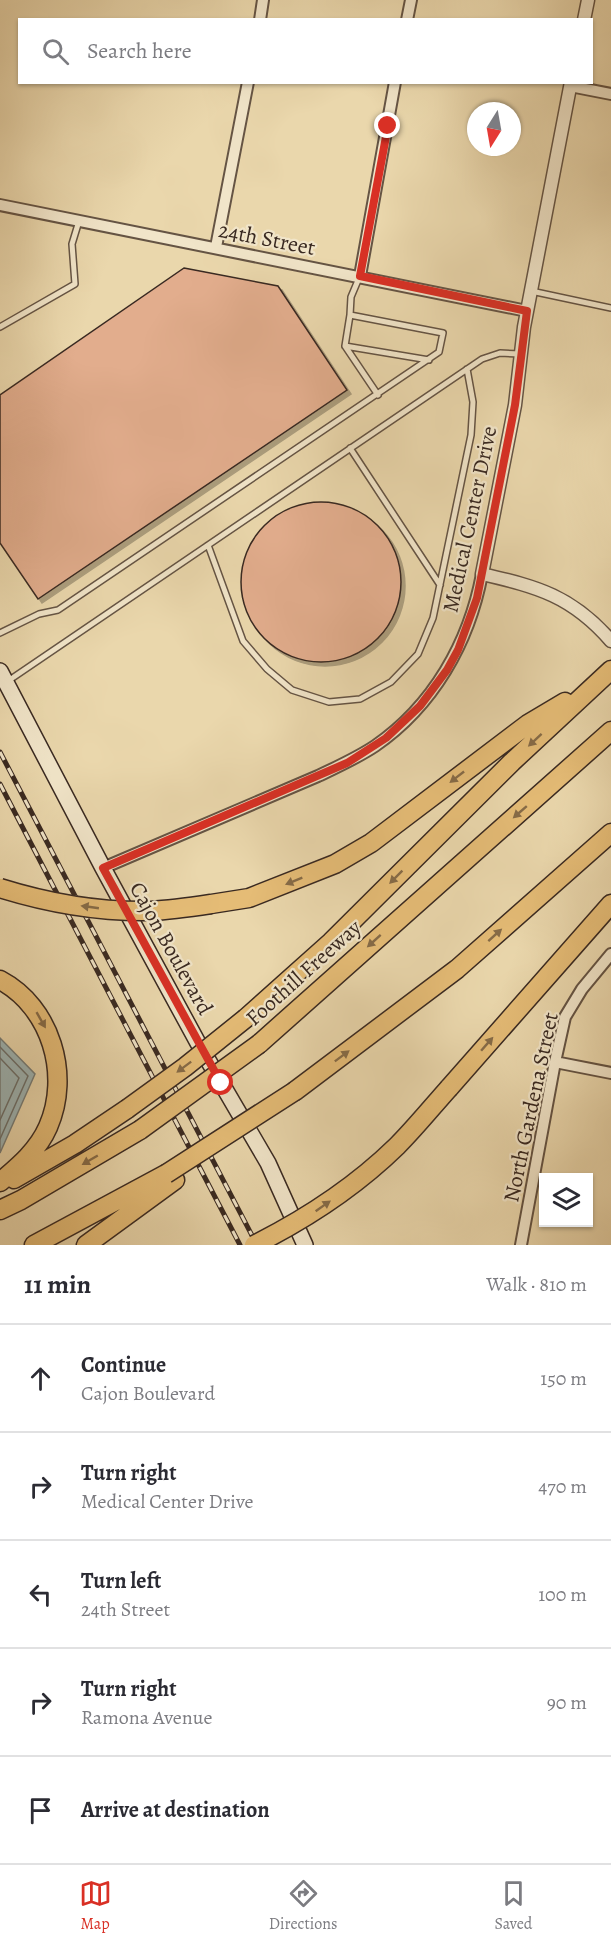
<!DOCTYPE html>
<html lang="en">
<head>
<meta charset="utf-8">
<style>
	body { margin:0; font-family:Alegreya,serif; background:#f7f7f7; color:#2b2b33 }
	.controls { position:absolute; right:18px; bottom:18px; display:grid; overflow:hidden; border-radius:0px; box-shadow:0 2px 4px #0004 }
	.controls button { width:54px; height:54px; display:grid; place-items:center; padding:0; border:0; border-bottom:2px solid #e1e1e2; background:#fff; color:#2b2b33; font:30px sans-serif }
	.compass { position:absolute; left:467px; top:102px; width:54px; height:54px; border-radius:50%; background:#fff; box-shadow:0 2px 4px #0004; rotate:191deg }
	.stop { position:absolute; width:18px; height:18px; margin:-14px; border:4px solid #d93025; border-radius:50%; background:#fff }
	.stop.end { background:#d93025; border-color:#fff; box-shadow:0 2px 6px #0008 }
	.list { margin:0; padding:0; list-style:none }
	h2 { display:flex; justify-content:space-between; align-items:center; height:78px; margin:0; padding:0 24px; font-size:26px }
	h2 small { font-size:20px; font-weight:400; color:#7c7c81 }
	.list li { display:grid; grid-template-columns:39px 1fr auto; gap:18px; align-items:center; box-sizing:border-box; height:108px; padding:0 24px; border-top:2px solid #e1e1e2 }
	.list b { display:block; font-size:22px; white-space:nowrap }
	.list p { margin:0; font-size:20px; white-space:nowrap; color:#7c7c81 }
	.list em { font-size:20px; font-style:normal; color:#7c7c81 }
	.icon { flex:none; width:33px; height:33px; fill:none; stroke:currentColor; stroke-width:2; stroke-linecap:round; stroke-linejoin:round }
	.map { position:relative; flex:none; width:611px; height:1245px; overflow:hidden }
	.search { position:absolute; background:#fff; box-shadow:0 2px 4px #0004; left:18px; right:18px; top:18px; height:66px; display:flex; align-items:center; gap:15px; box-sizing:border-box; padding:0 21px; border-radius:0px; color:#7c7c81; font-size:22px }
	.sheet { height:618px; background:#fff }
	nav { display:flex; justify-content:space-around; align-items:center; box-sizing:border-box; height:84px; border-top:2px solid #e1e1e2; background:#fff; font-size:16px; color:#7c7c81 }
	nav a { display:grid; justify-items:center; gap:3px }
	nav .on { color:#d93025 }
	.map>svg:first-child { display:block }
	.water { fill:#9eb6b6; stroke:#767e7a; stroke-width:1.5 }
	.lines { fill:none; stroke-linecap:round; stroke-linejoin:round }
	.shore { stroke:#6c706c; stroke-width:1.5 }
	.building { fill:#e2ad8d; stroke:#392921; stroke-width:1.5; filter:url(#shadow) }
	.service-casing { stroke:#655444; stroke-width:8 }
	.minor-casing { stroke:#655444; stroke-width:14 }
	.tertiary-casing { stroke:#655444; stroke-width:15 }
	.secondary-casing { stroke:#392921; stroke-width:18 }
	.motorway-casing { stroke:#392921; stroke-width:21 }
	.service { stroke:#f1e5c9; stroke-width:5 }
	.minor { stroke:#f1e5c9; stroke-width:10 }
	.tertiary { stroke:#f1e5c9; stroke-width:12 }
	.secondary { stroke:#f1e5c9; stroke-width:15 }
	.motorway { stroke:#e5bc76; stroke-width:18 }
	.rail-casing { stroke:#392921; stroke-width:5 }
	.rail { stroke:#f1e5c9; stroke-width:3; stroke-dasharray:9; stroke-linecap:butt }
	.motorway-bridge-casing { stroke:#392921; stroke-width:21; stroke-linecap:butt }
	.motorway-bridge { stroke:#e5bc76; stroke-width:18 }
	.oneway { fill:#866b47 }
	.route { stroke:#d93025; stroke-width:8 }
	.labels { text-anchor:middle; stroke-width:4.5; stroke-linejoin:round; paint-order:stroke }
	.street-label { font-size:22px; fill:#392921; stroke:#f1e5c9 }
</style>
</head>
<body>
<div class="map">
<svg width="611" height="1245" viewBox="0 0 611 1245">
	<defs>
		<filter id="shadow"><feDropShadow dx="4" dy="4" stdDeviation="0" flood-color="#0004"/></filter>
	</defs>
	<rect width="100%" height="100%" fill="#ead7ac"/>
	<filter id="stains"><feTurbulence type="fractalNoise" baseFrequency=".00333" numOctaves="4"/><feColorMatrix values="0 0 0 0 .2 0 0 0 0 .09 0 0 0 0 .02 0 0 0 .5 -.17"/></filter>
	<radialGradient id="worn" r=".72"><stop offset=".6" stop-color="#630" stop-opacity="0"/><stop offset="1" stop-color="#630" stop-opacity=".3"/></radialGradient>
	<path class="water" d="M0 1038 35 1074 0 1153Z"/>
	<g class="lines">
		<path class="shore" d="M0 1047 28 1076 0 1139
			M0 1058 19 1078 0 1120"/>
	</g>
	<path class="building" d="M184 268 278 286 347 390 38 599 0 543V395Z
		M241 582a80 80 0 1 1 160 0a80 80 0 1 1-160 0Z"/>
	<g class="lines">
		<defs>
			<path id="service" d="M531 291 611 308
				M350 315 345 346 378 395
				M0 327 75 284 72 244 79 221
				M345 346 429 360
				M350 448 440 585
				M208 545 243 641 267 669 292 690 329 702 360 699 391 682 418 654 433 618 471 435 473 402 467 369
				M0 633 39 614 58 610 439 352 443 333 350 315 351 297 359 278
				M8 681 482 359 500 353 520 354"/>
			<path id="minor" d="M260 20 263 0
				M407 20 411 0
				M570 86 611 94
				M0 205 527 311
				M216 247 248 82
				M360 276 395 82
				M103 868 318 776C337 767 357 758 375 746 433 706 469 643 482 574
				M555 1062 611 1073
				M521 1245 555 1062 565 1017 582 989 611 954"/>
			<path id="tertiary" d="M584 20 588 0
				M571 82 524 327 515 405 482 574C538 587 572 596 611 641"/>
			<path id="secondary" d="M0 671 103 868 198 1043 268 1163 305 1245"/>
			<path id="motorway" d="M211 904 249 898 335 864 371 843 528 724 565 702
				M0 980C51 1007 71 1075 48 1127 38 1150 19 1166 0 1182
				M246 1018 331 942 512 762 611 670
				M259 1044 611 731
				M449 1088 611 904
				M295 1091 457 969 611 833
				M14 1179 75 1144 127 1109
				M0 1210 21 1200 140 1130
				M34 1245 166 1174
				M86 1245 175 1180"/>
		</defs>
		<use href="#service" class="service-casing"/>
		<use href="#minor" class="minor-casing"/>
		<use href="#tertiary" class="tertiary-casing"/>
		<use href="#secondary" class="secondary-casing"/>
		<use href="#motorway" class="motorway-casing"/>
		<use href="#service" class="service"/>
		<use href="#minor" class="minor"/>
		<use href="#tertiary" class="tertiary"/>
		<use href="#secondary" class="secondary"/>
		<use href="#motorway" class="motorway"/>
		<defs>
			<path id="rail" d="M0 752 257 1245
				M0 784 240 1245"/>
		</defs>
		<use href="#rail" class="rail-casing"/>
		<use href="#rail" class="rail"/>
		<defs>
			<path id="motorway-bridge" d="M0 888C48 903 100 912 151 911 171 910 191 907 211 904
				M127 1109 185 1067 246 1018
				M140 1130 259 1044
				M166 1174 295 1091
				M254 1245C306 1219 355 1187 397 1146 415 1128 432 1107 449 1088"/>
		</defs>
		<use href="#motorway-bridge" class="motorway-bridge-casing"/>
		<use href="#motorway-bridge" class="motorway-bridge"/>
	</g>
	<defs><path id="oneway-solid" d="M-6-.8H1V-3.2L6.5 0L1 3.2V.8H-6Z" transform="scale(1.5)"/></defs>
	<g class="oneway">
		<use href="#oneway-solid" transform="translate(535 740) rotate(137)"/>
		<use href="#oneway-solid" transform="translate(457 777) rotate(142)"/>
		<use href="#oneway-solid" transform="translate(520 812) rotate(139)"/>
		<use href="#oneway-solid" transform="translate(396 877) rotate(135)"/>
		<use href="#oneway-solid" transform="translate(294 881) rotate(158)"/>
		<use href="#oneway-solid" transform="translate(90 907) rotate(-172)"/>
		<use href="#oneway-solid" transform="translate(495 935) rotate(-42)"/>
		<use href="#oneway-solid" transform="translate(374 941) rotate(138)"/>
		<use href="#oneway-solid" transform="translate(41 1020) rotate(60)"/>
		<use href="#oneway-solid" transform="translate(487 1044) rotate(-49)"/>
		<use href="#oneway-solid" transform="translate(342 1056) rotate(-37)"/>
		<use href="#oneway-solid" transform="translate(184 1067) rotate(143)"/>
		<use href="#oneway-solid" transform="translate(90 1160) rotate(150)"/>
		<use href="#oneway-solid" transform="translate(323 1206) rotate(-35)"/>
	</g>
	<g class="lines">
		<path class="route" d="M221 1083 103 868 347 763 386 738 420 706 447 670 458 650 477 598 515 405 527 311 360 276 388 126"/>
	</g>
	<g class="labels">
		<g class="street-label">
			<text transform="translate(267 238) rotate(11)" y="8">24th Street</text>
			<text transform="translate(469 519) rotate(-78)" y="8">Medical Center Drive</text>
			<text transform="translate(172 948) rotate(61)" y="8">Cajon Boulevard</text>
			<text transform="translate(303 972) rotate(-42)" y="8">Foothill Freeway</text>
			<text transform="translate(530 1107) rotate(-78)" y="8">North Gardena Street</text>
		</g>
	</g>
	<rect width="100%" height="100%" filter="url(#stains)"/>
	<rect width="100%" height="100%" fill="url(#worn)"/>
</svg>
<div class="controls">
<button><svg class="icon" aria-label="layers" viewBox="0 0 24 24"><path d="M12 4l9 5-9 5-9-5zM3 14l9 5 9-5"/></svg></button>
</div>
<svg class="compass" viewBox="-18 -18 36 36"><path d="M0-13l5 13h-10z" fill="#e53935"/><path d="M0 13l5-13h-10z" fill="#7c7c81"/></svg>
<div class="stop" style="left:221px;top:1083px"></div>
<div class="stop end" style="left:388px;top:126px"></div>
<div class="search"><svg class="icon" aria-label="search" viewBox="0 0 24 24"><circle cx="10" cy="10" r="6"/><path d="M15 15l6 6"/></svg>Search here</div>
</div>
<section class="sheet">
<h2>11 min<small>Walk · 810 m</small></h2>
<ul class="list">
<li><svg class="icon" aria-label="ahead" viewBox="0 0 24 24"><path d="M12 20V5M6 11l6-6 6 6"/></svg><div><b>Continue</b><p>Cajon Boulevard</p></div><em>150 m</em></li>
<li><svg class="icon" aria-label="right" viewBox="0 0 24 24"><path d="M7 20v-9h11M14 6l5 5-5 5"/></svg><div><b>Turn right</b><p>Medical Center Drive</p></div><em>470 m</em></li>
<li><svg class="icon" aria-label="left" viewBox="0 0 24 24"><path d="M17 20v-9H6M10 6l-5 5 5 5"/></svg><div><b>Turn left</b><p>24th Street</p></div><em>100 m</em></li>
<li><svg class="icon" aria-label="right" viewBox="0 0 24 24"><path d="M7 20v-9h11M14 6l5 5-5 5"/></svg><div><b>Turn right</b><p>Ramona Avenue</p></div><em>90 m</em></li>
<li><svg class="icon" aria-label="arrive" viewBox="0 0 24 24"><path d="M6 21V4h12l-3 4 3 4H6"/></svg><div><b>Arrive at destination</b></div></li>
</ul>
</section>
<nav>
<a class="on"><svg class="icon" aria-label="map" viewBox="0 0 24 24"><path d="M3 6l6-2 6 2 6-2v14l-6 2-6-2-6 2zM9 4v14M15 6v14"/></svg>Map</a>
<a><svg class="icon" aria-label="directions" viewBox="0 0 24 24"><path d="M12 3l9 9-9 9-9-9zM9 14v-3h6M13 9l2 2-2 2"/></svg>Directions</a>
<a><svg class="icon" aria-label="saved" viewBox="0 0 24 24"><path d="M7 4h10v16l-5-4-5 4z"/></svg>Saved</a>
</nav>
</body>
</html>
